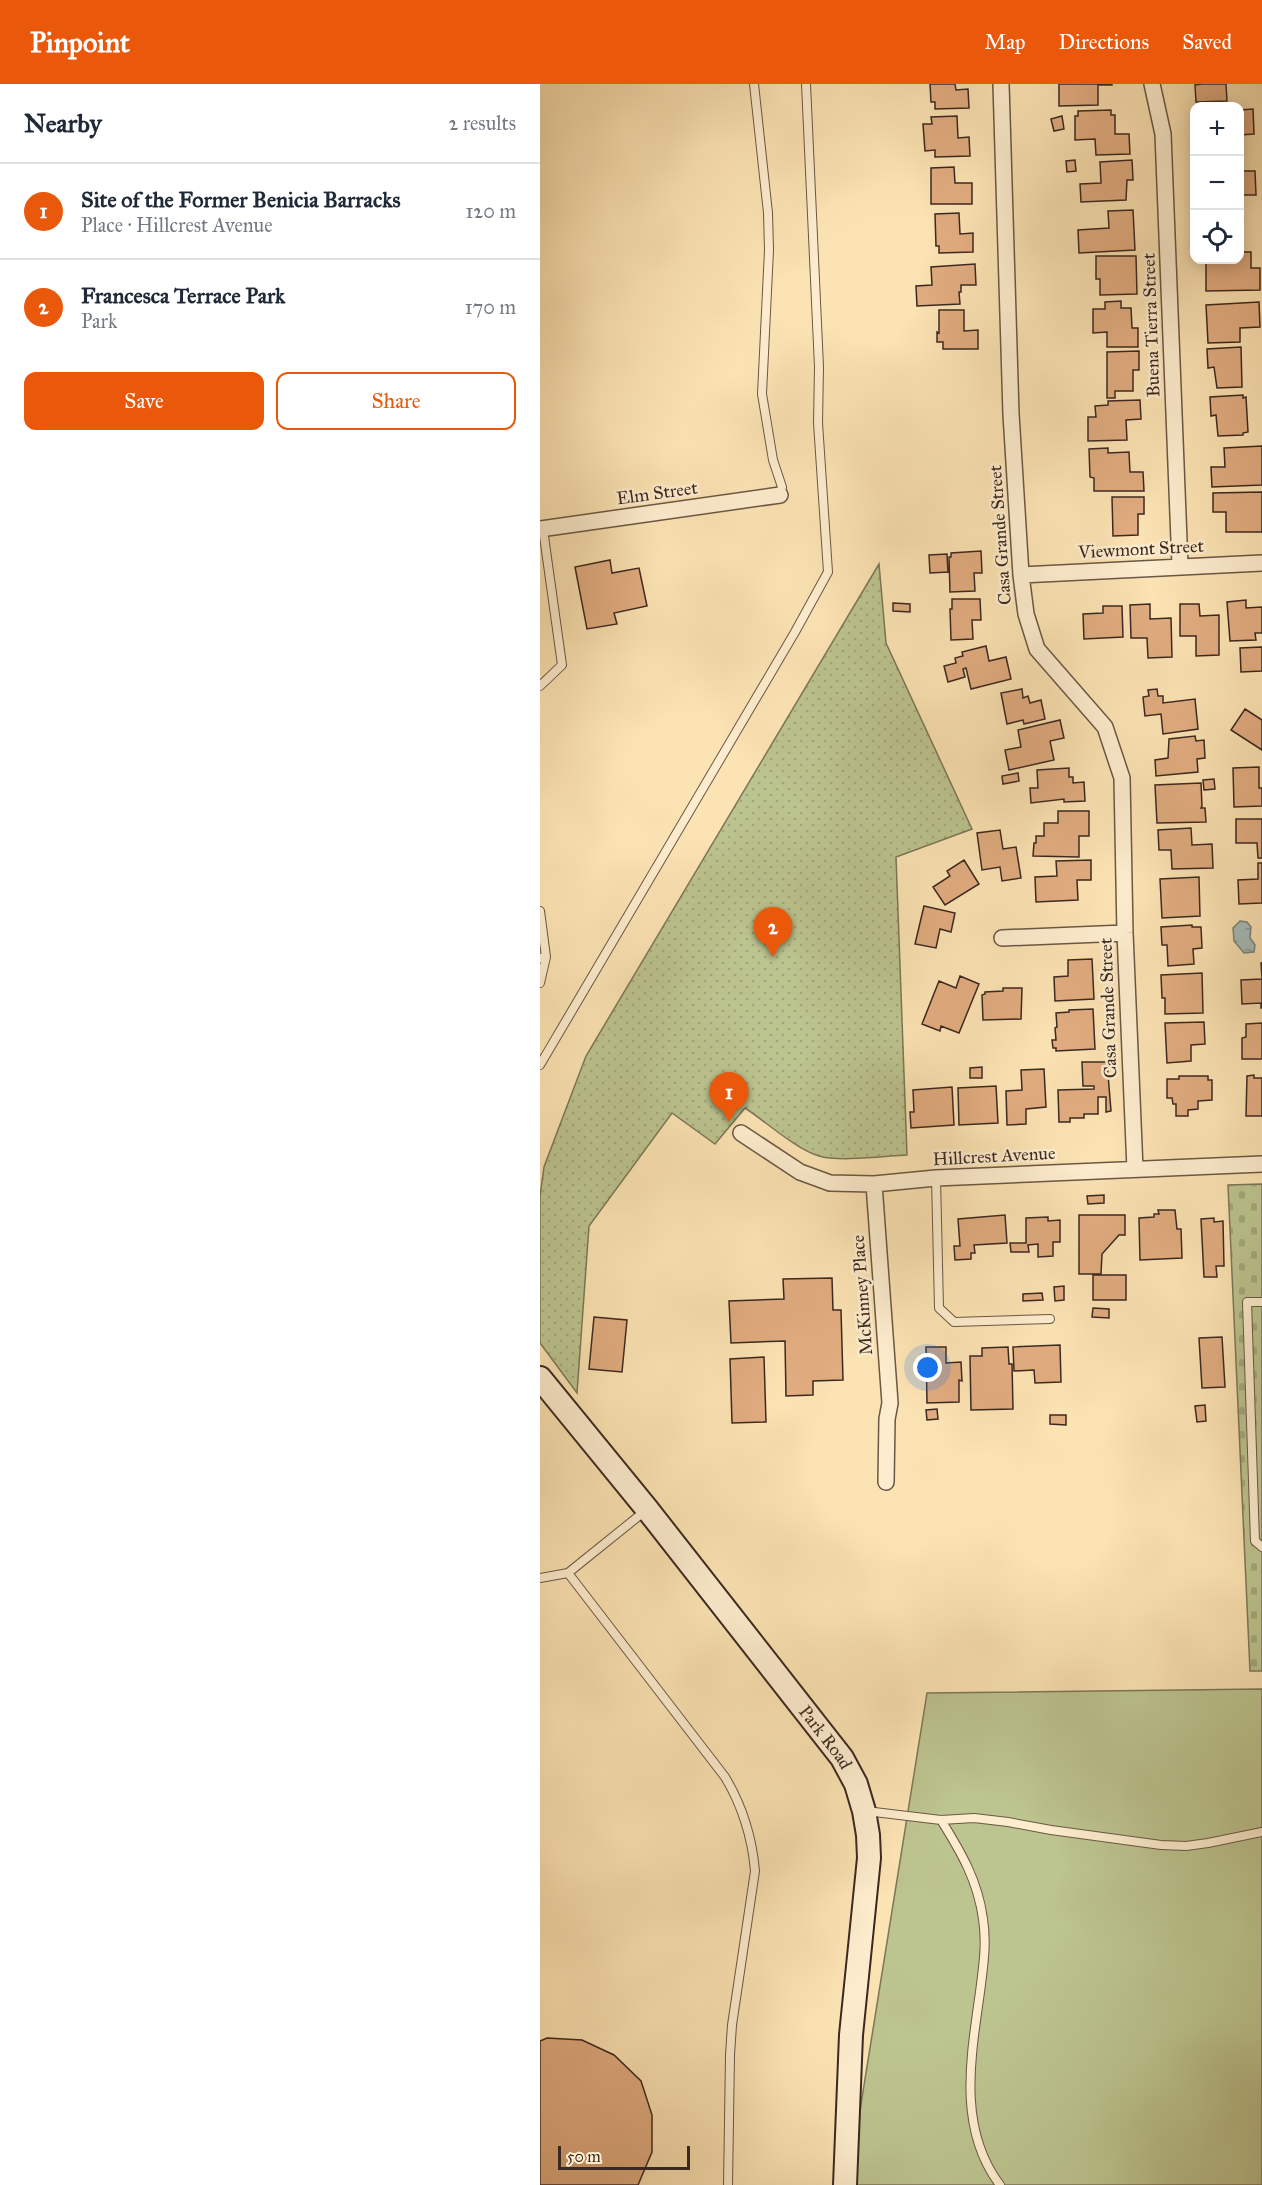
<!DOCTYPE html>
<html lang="en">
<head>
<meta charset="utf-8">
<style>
	body { margin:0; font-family:"IM FELL Great Primer",serif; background:#f6f6f7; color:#1f2937 }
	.controls { position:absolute; right:18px; top:18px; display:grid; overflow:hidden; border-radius:12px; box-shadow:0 3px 15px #0003 }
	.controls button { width:54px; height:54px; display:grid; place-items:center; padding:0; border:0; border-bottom:2px solid #e0e1e3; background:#fff; color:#1f2937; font:30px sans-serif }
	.scale { position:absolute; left:18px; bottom:15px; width:132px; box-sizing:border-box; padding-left:6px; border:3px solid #3b2820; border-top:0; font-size:16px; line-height:21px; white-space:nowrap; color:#3b2820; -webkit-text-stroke:4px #fdedce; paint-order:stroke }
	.you { position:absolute; left:388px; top:1284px; width:21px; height:21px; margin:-15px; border:4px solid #fff; border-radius:50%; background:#1a73e8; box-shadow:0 0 0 9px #1a73e833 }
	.badge { display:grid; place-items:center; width:39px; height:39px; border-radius:50%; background:#ea580c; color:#fff; font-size:20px; font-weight:700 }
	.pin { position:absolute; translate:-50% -50px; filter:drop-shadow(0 2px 3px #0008) }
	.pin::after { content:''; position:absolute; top:32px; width:21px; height:18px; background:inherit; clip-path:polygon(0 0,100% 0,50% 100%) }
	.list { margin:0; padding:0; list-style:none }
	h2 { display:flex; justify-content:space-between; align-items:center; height:78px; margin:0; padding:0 24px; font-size:26px }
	h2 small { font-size:20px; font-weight:400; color:#747a83 }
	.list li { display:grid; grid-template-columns:39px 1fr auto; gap:18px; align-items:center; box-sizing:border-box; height:96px; padding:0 24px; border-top:2px solid #e0e1e3 }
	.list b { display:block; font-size:22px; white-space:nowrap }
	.list p { margin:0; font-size:20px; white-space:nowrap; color:#747a83 }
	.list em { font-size:20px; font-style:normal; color:#747a83 }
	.actions { display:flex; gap:12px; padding:18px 24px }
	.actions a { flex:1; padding:14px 0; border:2px solid #ea580c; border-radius:12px; text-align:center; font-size:21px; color:#ea580c }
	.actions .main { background:#ea580c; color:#fff }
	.icon { flex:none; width:33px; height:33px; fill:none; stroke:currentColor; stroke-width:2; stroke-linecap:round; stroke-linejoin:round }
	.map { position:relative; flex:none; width:722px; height:2101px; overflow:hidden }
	header { display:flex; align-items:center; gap:36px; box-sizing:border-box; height:84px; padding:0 30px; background:#ea580c; color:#fff }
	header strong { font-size:28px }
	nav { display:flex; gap:33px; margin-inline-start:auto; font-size:21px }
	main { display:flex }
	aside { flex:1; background:#fff }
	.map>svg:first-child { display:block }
	.grass { fill:#bcc48f; stroke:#7c7658; stroke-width:1.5 }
	.cemetery { fill:url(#cemetery-stones); stroke:#7c7658; stroke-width:1.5 }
	.park { fill:url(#park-dots); stroke:#7c7658; stroke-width:1.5 }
	.water { fill:url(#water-ripples); stroke:#7a807b; stroke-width:1.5 }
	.building { fill:#e1ac80; stroke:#3b2820; stroke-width:1.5 }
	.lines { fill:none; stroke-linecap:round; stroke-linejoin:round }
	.lane-casing { stroke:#6b5745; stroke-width:10 }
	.street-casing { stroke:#6b5745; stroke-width:18 }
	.secondary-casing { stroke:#3b2820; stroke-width:26 }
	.lane { stroke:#fdedce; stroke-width:8 }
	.street { stroke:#fdedce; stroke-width:15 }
	.secondary { stroke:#fdedce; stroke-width:22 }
	.labels { text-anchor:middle; stroke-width:5; stroke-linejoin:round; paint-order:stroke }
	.street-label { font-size:18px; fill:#3b2820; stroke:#fdedce }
</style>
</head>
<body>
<header>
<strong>Pinpoint</strong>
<nav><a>Map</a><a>Directions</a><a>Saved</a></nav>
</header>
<main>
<aside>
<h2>Nearby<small>2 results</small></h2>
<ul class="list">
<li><span class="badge">1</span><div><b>Site of the Former Benicia Barracks</b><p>Place · Hillcrest Avenue</p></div><em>120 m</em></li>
<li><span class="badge">2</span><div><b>Francesca Terrace Park</b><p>Park</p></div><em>170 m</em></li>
</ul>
<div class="actions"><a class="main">Save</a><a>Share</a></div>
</aside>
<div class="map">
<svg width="722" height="2101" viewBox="0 0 722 2101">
	<defs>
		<pattern id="cemetery-stones" width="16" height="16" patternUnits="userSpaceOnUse" patternTransform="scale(1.5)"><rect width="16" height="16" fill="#bcc48f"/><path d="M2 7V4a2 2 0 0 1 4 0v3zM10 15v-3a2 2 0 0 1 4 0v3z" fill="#a2a87b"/></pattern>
		<pattern id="park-dots" width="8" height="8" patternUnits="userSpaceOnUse" patternTransform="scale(1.5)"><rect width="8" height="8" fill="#bcc48f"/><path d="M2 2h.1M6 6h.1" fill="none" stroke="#a2a87b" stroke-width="1.8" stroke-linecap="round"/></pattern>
		<pattern id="water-ripples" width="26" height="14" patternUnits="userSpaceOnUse" patternTransform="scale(1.5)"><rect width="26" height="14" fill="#a4bbb8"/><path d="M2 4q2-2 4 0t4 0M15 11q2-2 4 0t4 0" fill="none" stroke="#879895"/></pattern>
	</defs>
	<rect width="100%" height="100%" fill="#fce3b3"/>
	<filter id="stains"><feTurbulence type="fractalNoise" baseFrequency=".00333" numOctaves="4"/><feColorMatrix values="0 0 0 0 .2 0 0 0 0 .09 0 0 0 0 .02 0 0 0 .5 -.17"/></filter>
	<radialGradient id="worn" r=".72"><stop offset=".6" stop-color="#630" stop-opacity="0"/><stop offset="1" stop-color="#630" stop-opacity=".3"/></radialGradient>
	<path class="grass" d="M722 1605V2101H308L387 1609Z"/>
	<path class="cemetery" d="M722 1100V1587H710L688 1101Z"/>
	<path class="park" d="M339 480 346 559 432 745 356 773 367 1071C345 1072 299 1078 279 1072 257 1066 225 1037 205 1024L175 1060 132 1029 49 1142 37 1309 0 1259V1112L4 1083 46 972Z"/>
	<path class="water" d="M700 837 707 838 711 843 710 854 715 861 714 868 704 869 694 857 693 844Z"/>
	<path class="building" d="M390 0H415L416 6 428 5 429 24 395 25V18H391Z
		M519 0H572V1H558V21L519 22Z
		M662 0H686L687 17 656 18 655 1Z
		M713 25 714 50 700 51V26Z
		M571 26V31H575V50H589L590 70 556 71 555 55 535 56V32H538V27Z
		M417 32 418 54 429 53 430 72 395 73V66L385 67 383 40H392L391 33Z
		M522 32 524 45 514 47 511 35Z
		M535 76 536 87 527 88 526 77Z
		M592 76 593 96H587L586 116 541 118 540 100 561 99 560 78Z
		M414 83 415 99H432V120H391V84Z
		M700 87H715L716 111H700Z
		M593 126 595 166 539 169 538 146 569 144 568 127Z
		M419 129 420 150 433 149V168L399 169V162H396L395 130Z
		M700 168H711V184H720V206L666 207V176H700Z
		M556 172H596L597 210 560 211V195H556Z
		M435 180 436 201H421V208H419L420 220 377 222 376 202 392 201 391 183Z
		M581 217V224H591L592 244H598V263H567V248L553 249V225H565V218Z
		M719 218 720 243 700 244V258L668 259 666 221Z
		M399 226H424V247L438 246V265H403V258H397V248L399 249Z
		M701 263 702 303 677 304 674 283 668 284 667 265Z
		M599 267V286H593V307H575V314H567V268Z
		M703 311V314L706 313 708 348 703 349V351L678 352 676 331 671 332 670 313Z
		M600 316 601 335 586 336 587 356 548 357V333H556L555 322 568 321V317Z
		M722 362V401L672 403 671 383H685L684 364Z
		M568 364V369L589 368 590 388H603L604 407H554V394L550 393 549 365Z
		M722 408V448H686V428H673V409Z
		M572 413H604V430H598V451L573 452Z
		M441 467 442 489H434L435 507 410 508 409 473H411V469Z
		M407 470 408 488 390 489 389 471Z
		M70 476 72 489 99 484 107 522 74 529 77 540 47 545 35 483Z
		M412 515H440L441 536H432L433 555 411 556 410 525H412Z
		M706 516V524L722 523V549H715L716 556 690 557 687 518Z
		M353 519 370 520V528L353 527Z
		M610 520V535L631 534 632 573 608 574 607 554H591L590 521Z
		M640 520H659L660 532 679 531V571L656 572V552H640Z
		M563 522H582L583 553 544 555 543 530 563 529Z
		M446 562 449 577 466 573 471 595 431 605 426 584 423 585 425 593 408 598 404 582 416 579 415 574 423 572 422 568Z
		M722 563V587L701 588 700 564Z
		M482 605 483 614 488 612 490 619 501 616 505 635 484 640 483 636 467 640 461 609Z
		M617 605 618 612H623V619L655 615 658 645 623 650 621 630 605 632 603 613 609 612 608 606Z
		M705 625 722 636V666L691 646Z
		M520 636 524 654 510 657 514 676 469 686 465 666 481 663 478 646Z
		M655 652 656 657 664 656 665 674 657 675 658 688 616 692 615 676 628 674 629 655Z
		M719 683V704H722V722L694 723 693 684Z
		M529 684V693H533V699L544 698 545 717 524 718V715L491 719 490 704H498L497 686Z
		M478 689 479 697 463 700 462 692Z
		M674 695 675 705 664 706 663 696Z
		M661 699 662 722 661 724H665L666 738 617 739 615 701Z
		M518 727H549V752H539V773L493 772 494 759H496V752H504V739H518Z
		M696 735H722V774H718L717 759H696Z
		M651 744 652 761 672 760 673 784 632 785 631 766H619L618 746Z
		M460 746 463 765 476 763 481 794 462 797 460 783 442 786 437 749Z
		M424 776 439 800 405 821 393 803 410 792 407 787Z
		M551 776V796H537L538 816 496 818 495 793 517 792 516 777Z
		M718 779H722V819L699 820 698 796 718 795Z
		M659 793 660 832 622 834 620 795Z
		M384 822 415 829 411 848 400 845 396 864 375 860Z
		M652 841V843H661L662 864 653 865 654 880 628 882 627 861H622L621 843Z
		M552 875 554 915 515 917 514 893 528 892V876Z
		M721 879H722V924H721V919L702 920 701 896 722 895Z
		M662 889 663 929 625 930V914H622L621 891Z
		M420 892 439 900 419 949 401 942 400 947 382 940 399 897 416 904Z
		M463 904H482L481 935 443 936 442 911 445 910V908L463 907Z
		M553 925 555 965 516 967V964H513L512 956H516L515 944 517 943 516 929 529 928V926Z
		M664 938 665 960 651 961V977L627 979 625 939Z
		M722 939V975H702V954L706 953V940Z
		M542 978H567L571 1027 566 1028V1013H558V1030H544V1034H530V1038H519L518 1006 554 1005V1002H543Z
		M442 983V994H430V984Z
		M504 985 506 1023 486 1025V1040L467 1041 466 1007 482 1006 481 986Z
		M714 991V994H722V1032H706L707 992Z
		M639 992H668V996H672V1016L658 1017V1025L648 1026V1032H636V1020H633L632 1014H627V995H639Z
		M456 1002 458 1039 419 1041 418 1004Z
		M412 1003 414 1041 371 1044 370 1028H374L373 1006Z
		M564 1111V1119L548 1120 547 1112Z
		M618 1126H635L637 1145H641L642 1174 600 1176 599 1134 614 1133V1130H619Z
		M465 1131 467 1159 434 1161 435 1169H431V1175L415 1176 414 1162H420L418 1135Z
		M539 1131H585V1151H579L562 1170 561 1190H539Z
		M508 1133V1137L520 1136V1158H513V1172L498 1173V1160L488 1161 489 1168H471L470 1159H486V1134Z
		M674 1134V1138L683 1137 684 1182H676L677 1193H664L661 1135Z
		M553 1191H586V1216H553Z
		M292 1194 293 1226H301L303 1296 273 1297V1311L246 1312 245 1257 191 1259 189 1217 244 1215 243 1195Z
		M524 1202V1216L515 1217 514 1203Z
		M502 1209 503 1216 483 1217V1210Z
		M553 1224 569 1225V1234L552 1233Z
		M54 1233 87 1236 82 1288 49 1285Z
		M682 1253 685 1303 662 1304 659 1254Z
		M520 1261 521 1298 495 1299 494 1286 474 1287 473 1263Z
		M386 1263H406V1279L421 1278 422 1297 419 1296V1318L387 1319Z
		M468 1263 469 1280H472L473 1325 431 1326 430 1272H442V1264Z
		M224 1273 226 1338 192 1339 190 1275Z
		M665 1321 666 1337 657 1338 655 1322Z
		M397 1325 398 1335 387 1336 386 1326Z
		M510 1331H526V1341L510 1340Z
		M7 1954 42 1956 74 1971 101 1997 112 2031V2068L98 2101H0V1957Z"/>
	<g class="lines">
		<defs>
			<path id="lane" d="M214 0 228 129 229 166 222 310 233 376 242 403 240 411
				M0 602 22 581 3 445
				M0 827 6 873 0 874
				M0 899 6 873
				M0 981 255 548 288 488 278 339 279 283 266 0
				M396 1094 399 1224 414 1238 510 1235
				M722 1218H707L715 1457 722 1463
				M28 1489 185 1693C203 1723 212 1753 215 1787L192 1941 190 1971 188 2101
				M0 1494 28 1489 105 1427
				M326 1727 401 1736 434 1734 468 1738 511 1746 621 1761 646 1762 668 1759 722 1748
				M401 1736C421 1768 438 1797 443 1835 447 1860 443 1884 440 1908 431 1973 417 2044 460 2101"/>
			<path id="street" d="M461 0 471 330 481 491 486 530 497 565 565 643 582 694 585 849 595 1085
				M612 0 623 50 640 482
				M0 445 240 411
				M481 491 722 479
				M462 854 585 849
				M201 1049 260 1088 290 1099 334 1100 396 1094 722 1080
				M334 1100 350 1319 347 1335 346 1398"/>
			<g id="secondary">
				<path id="s1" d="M0 1294 107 1425 302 1674 316 1700 324 1727 328 1751 329 1774 311 1951 305 2101"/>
			</g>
		</defs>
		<use href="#lane" class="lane-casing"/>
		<use href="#street" class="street-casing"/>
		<use href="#secondary" class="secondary-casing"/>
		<use href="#lane" class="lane"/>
		<use href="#street" class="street"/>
		<use href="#secondary" class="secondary"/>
	</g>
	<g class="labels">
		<g class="street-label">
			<text transform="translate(611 241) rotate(-92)" y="6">Buena Tierra Street</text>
			<text transform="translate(117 409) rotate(-8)" y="6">Elm Street</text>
			<text transform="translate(460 451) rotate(-94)" y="6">Casa Grande Street</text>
			<text transform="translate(601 465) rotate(-3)" y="6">Viewmont Street</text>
			<text transform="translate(568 924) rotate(-92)" y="6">Casa Grande Street</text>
			<text transform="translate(454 1072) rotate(-3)" y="6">Hillcrest Avenue</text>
			<text transform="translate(322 1211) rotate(-94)" y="6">McKinney Place</text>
			<text dy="6" stroke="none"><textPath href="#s1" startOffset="459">Park Road</textPath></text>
		</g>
	</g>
	<rect width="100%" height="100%" filter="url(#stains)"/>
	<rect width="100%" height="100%" fill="url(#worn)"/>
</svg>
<div class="controls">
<button>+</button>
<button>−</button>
<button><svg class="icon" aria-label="locate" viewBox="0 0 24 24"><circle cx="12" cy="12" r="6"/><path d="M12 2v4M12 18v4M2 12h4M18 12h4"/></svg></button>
</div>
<div class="scale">50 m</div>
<div class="you"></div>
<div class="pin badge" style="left:189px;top:1038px">1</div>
<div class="pin badge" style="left:233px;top:873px">2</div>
</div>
</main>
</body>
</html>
